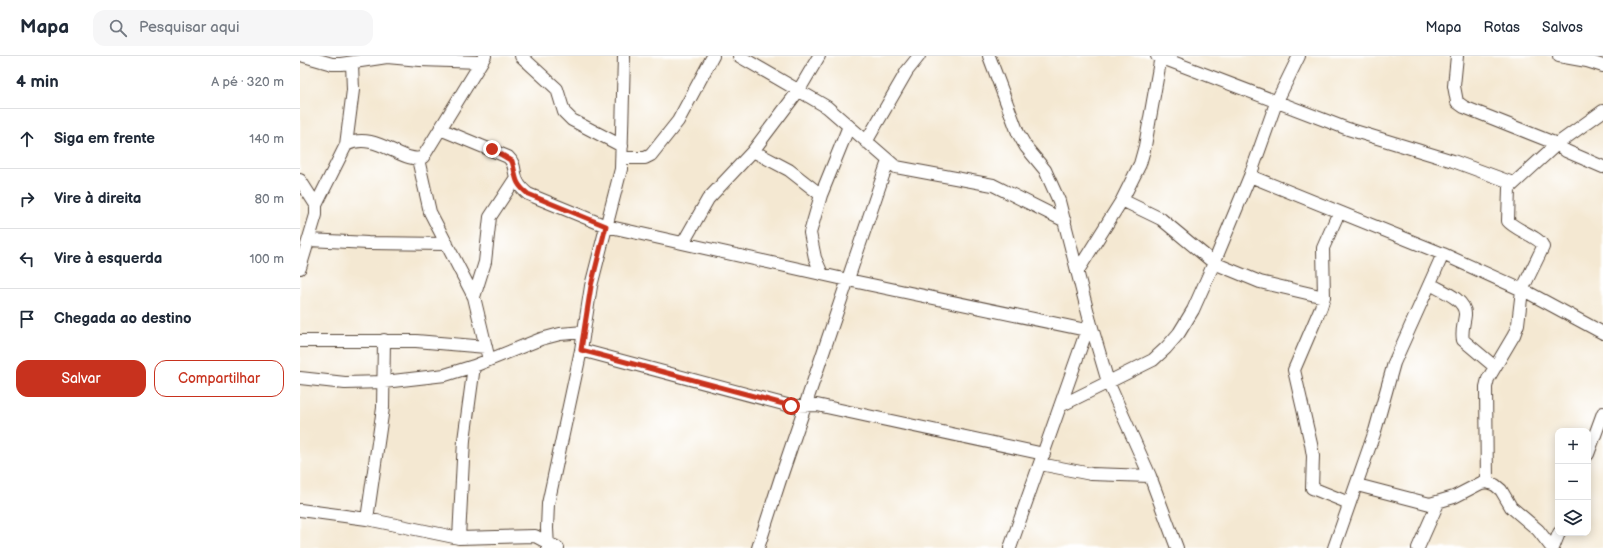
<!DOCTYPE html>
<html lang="pt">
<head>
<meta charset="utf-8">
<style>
	body { margin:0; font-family:"Balsamiq Sans",sans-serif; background:#f6f6f7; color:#1f2937 }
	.controls { position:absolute; right:12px; bottom:12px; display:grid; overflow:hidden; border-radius:8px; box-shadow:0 2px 10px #0003 }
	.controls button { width:36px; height:36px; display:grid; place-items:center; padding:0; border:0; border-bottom:1px solid #e0e1e3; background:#fff; color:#1f2937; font:20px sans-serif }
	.stop { position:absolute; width:12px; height:12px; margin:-9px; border:3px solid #c8321e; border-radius:50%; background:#fff }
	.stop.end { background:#c8321e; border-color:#fff; box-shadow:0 1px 4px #0008 }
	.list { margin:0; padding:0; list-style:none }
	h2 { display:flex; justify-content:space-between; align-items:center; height:52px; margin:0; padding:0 16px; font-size:17px }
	h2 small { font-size:13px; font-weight:400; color:#747a83 }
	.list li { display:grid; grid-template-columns:26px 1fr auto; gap:12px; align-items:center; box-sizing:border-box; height:60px; padding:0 16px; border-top:1px solid #e0e1e3 }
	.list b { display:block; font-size:15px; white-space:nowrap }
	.list em { font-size:13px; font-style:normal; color:#747a83 }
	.actions { display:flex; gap:8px; padding:12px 16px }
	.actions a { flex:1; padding:9px 0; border:1px solid #c8321e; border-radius:12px; text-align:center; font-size:14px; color:#c8321e }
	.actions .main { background:#c8321e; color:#fff }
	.icon { flex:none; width:22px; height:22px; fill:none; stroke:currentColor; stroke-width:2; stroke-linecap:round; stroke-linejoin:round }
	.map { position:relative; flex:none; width:1303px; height:492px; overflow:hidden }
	header { display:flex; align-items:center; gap:24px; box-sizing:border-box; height:56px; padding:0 20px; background:#fff; border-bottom:1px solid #e0e1e3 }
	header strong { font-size:19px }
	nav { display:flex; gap:22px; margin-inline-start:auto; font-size:14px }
	.search { width:280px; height:36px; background:#f6f6f7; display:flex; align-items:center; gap:10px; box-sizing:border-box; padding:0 14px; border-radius:12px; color:#747a83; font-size:15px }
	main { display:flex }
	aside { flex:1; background:#fff }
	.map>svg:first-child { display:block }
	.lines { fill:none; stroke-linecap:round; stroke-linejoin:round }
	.street-casing { stroke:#574639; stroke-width:14 }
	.street { stroke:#fff; stroke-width:12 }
	.route { stroke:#c8321e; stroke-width:5 }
</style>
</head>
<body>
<header>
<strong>Mapa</strong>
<div class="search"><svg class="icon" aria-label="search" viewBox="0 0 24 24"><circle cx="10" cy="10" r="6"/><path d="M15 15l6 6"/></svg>Pesquisar aqui</div>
<nav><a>Mapa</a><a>Rotas</a><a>Salvos</a></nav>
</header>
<main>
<aside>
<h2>4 min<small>A pé · 320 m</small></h2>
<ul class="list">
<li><svg class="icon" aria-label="ahead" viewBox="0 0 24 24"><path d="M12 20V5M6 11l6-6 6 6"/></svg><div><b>Siga em frente</b></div><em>140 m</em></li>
<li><svg class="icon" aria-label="right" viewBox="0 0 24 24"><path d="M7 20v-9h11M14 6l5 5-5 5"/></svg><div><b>Vire à direita</b></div><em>80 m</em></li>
<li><svg class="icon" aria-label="left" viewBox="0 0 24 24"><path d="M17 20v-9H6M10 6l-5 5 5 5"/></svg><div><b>Vire à esquerda</b></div><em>100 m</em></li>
<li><svg class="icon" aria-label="arrive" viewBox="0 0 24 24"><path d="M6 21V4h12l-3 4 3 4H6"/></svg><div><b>Chegada ao destino</b></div></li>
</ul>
<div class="actions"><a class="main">Salvar</a><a>Compartilhar</a></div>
</aside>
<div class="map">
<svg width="1303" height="492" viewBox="0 0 1303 492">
	<rect width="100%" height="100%" fill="#fff"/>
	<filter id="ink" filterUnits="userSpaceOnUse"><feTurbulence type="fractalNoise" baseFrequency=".025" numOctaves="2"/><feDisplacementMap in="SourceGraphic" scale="8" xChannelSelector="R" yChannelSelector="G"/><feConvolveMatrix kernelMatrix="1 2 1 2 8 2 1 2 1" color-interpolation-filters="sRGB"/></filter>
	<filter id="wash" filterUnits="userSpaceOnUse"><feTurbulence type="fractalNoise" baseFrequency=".012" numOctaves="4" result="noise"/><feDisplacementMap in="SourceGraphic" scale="16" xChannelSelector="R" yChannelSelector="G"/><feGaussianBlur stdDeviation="0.9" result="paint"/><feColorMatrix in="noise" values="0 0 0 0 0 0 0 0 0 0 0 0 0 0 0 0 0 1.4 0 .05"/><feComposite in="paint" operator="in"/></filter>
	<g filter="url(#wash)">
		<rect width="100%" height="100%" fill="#f4e8d2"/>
	</g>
	<g filter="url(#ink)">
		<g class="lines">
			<defs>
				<path id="street" d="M4 0 32 8H41L87 1 120 4 181 6
					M221 0 257 33 264 56 272 64 322 90
					M439 0 527 51 596 111 693 129 765 165
					M689 0 718 77 726 91 745 114 759 145 790 265 808 326 850 420 877 492
					M857 0 1048 73 1153 105 1213 127
					M1157 0 1154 30 1157 46 1164 51 1257 88 1266 95 1303 111
					M1259 0 1287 5 1303 10
					M140 73 208 101C220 112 208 122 228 138L306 170 548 224 786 274
					M566 86 607 15 619 0
					M46 89 53 34 52 7
					M453 95 489 114 521 139
					M322 102H345L351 99 378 65 413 0
					M118 103 130 156 174 241 189 304
					M950 120 1143 198 1229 237 1303 277
					M0 124 16 149
					M822 144 861 163 914 207 960 226 1024 241
					M1039 156 1023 192 1024 241 1021 251 994 314 1011 388 1013 400 1012 432 1049 447
					M9 184 68 187 147 188
					M383 187 408 143 453 95 499 34 519 0
					M0 212 16 159V149L46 89C75 73 104 110 123 101L185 0
					M777 216 822 144 840 108 845 90 861 0
					M522 218 515 202 510 177 521 139 549 70
					M1130 228C1142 235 1166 243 1165 259 1164 268 1161 276 1163 284L1195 311
					M174 241 185 206 190 161 215 123
					M0 285H116L186 291
					M281 294 491 350 517 349 744 398
					M0 322 45 327 84 326 145 319 174 310 241 283 260 278 284 276
					M760 350 853 304 866 292 879 277 893 254 914 207 950 120 976 47 999 0
					M1288 398 1303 357
					M740 408 791 418 850 420
					M1187 426 1186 331 1188 323 1214 279 1218 268 1222 234 1243 191C1242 182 1215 174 1208 165L1209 132 1257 88 1303 55
					M1057 429 1130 448 1154 441 1181 427 1187 426 1195 429 1201 434 1211 451 1238 474 1252 492
					M0 454 67 463 159 482 235 480 258 492
					M67 463 83 352 84 284
					M159 482 164 384 174 310
					M248 492 247 472 248 448 281 294 291 230 321 113 324 0
					M458 492 480 424 588 105
					M710 492 789 268
					M1034 492 1075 375 1094 307 1143 198
					M1118 492 1138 447
					M1253 492 1259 477"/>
			</defs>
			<use href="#street" class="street-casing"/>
			<use href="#street" class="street"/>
		</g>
	</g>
	<g class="lines" filter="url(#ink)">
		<path class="route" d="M192 93 212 105C217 121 213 126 228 138L306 170 291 230 281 294 491 350"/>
	</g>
</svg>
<div class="controls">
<button>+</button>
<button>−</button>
<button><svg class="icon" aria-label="layers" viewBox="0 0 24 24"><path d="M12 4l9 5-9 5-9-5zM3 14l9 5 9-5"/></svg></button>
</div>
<div class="stop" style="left:491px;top:350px"></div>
<div class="stop end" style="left:192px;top:93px"></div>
</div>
</main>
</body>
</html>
